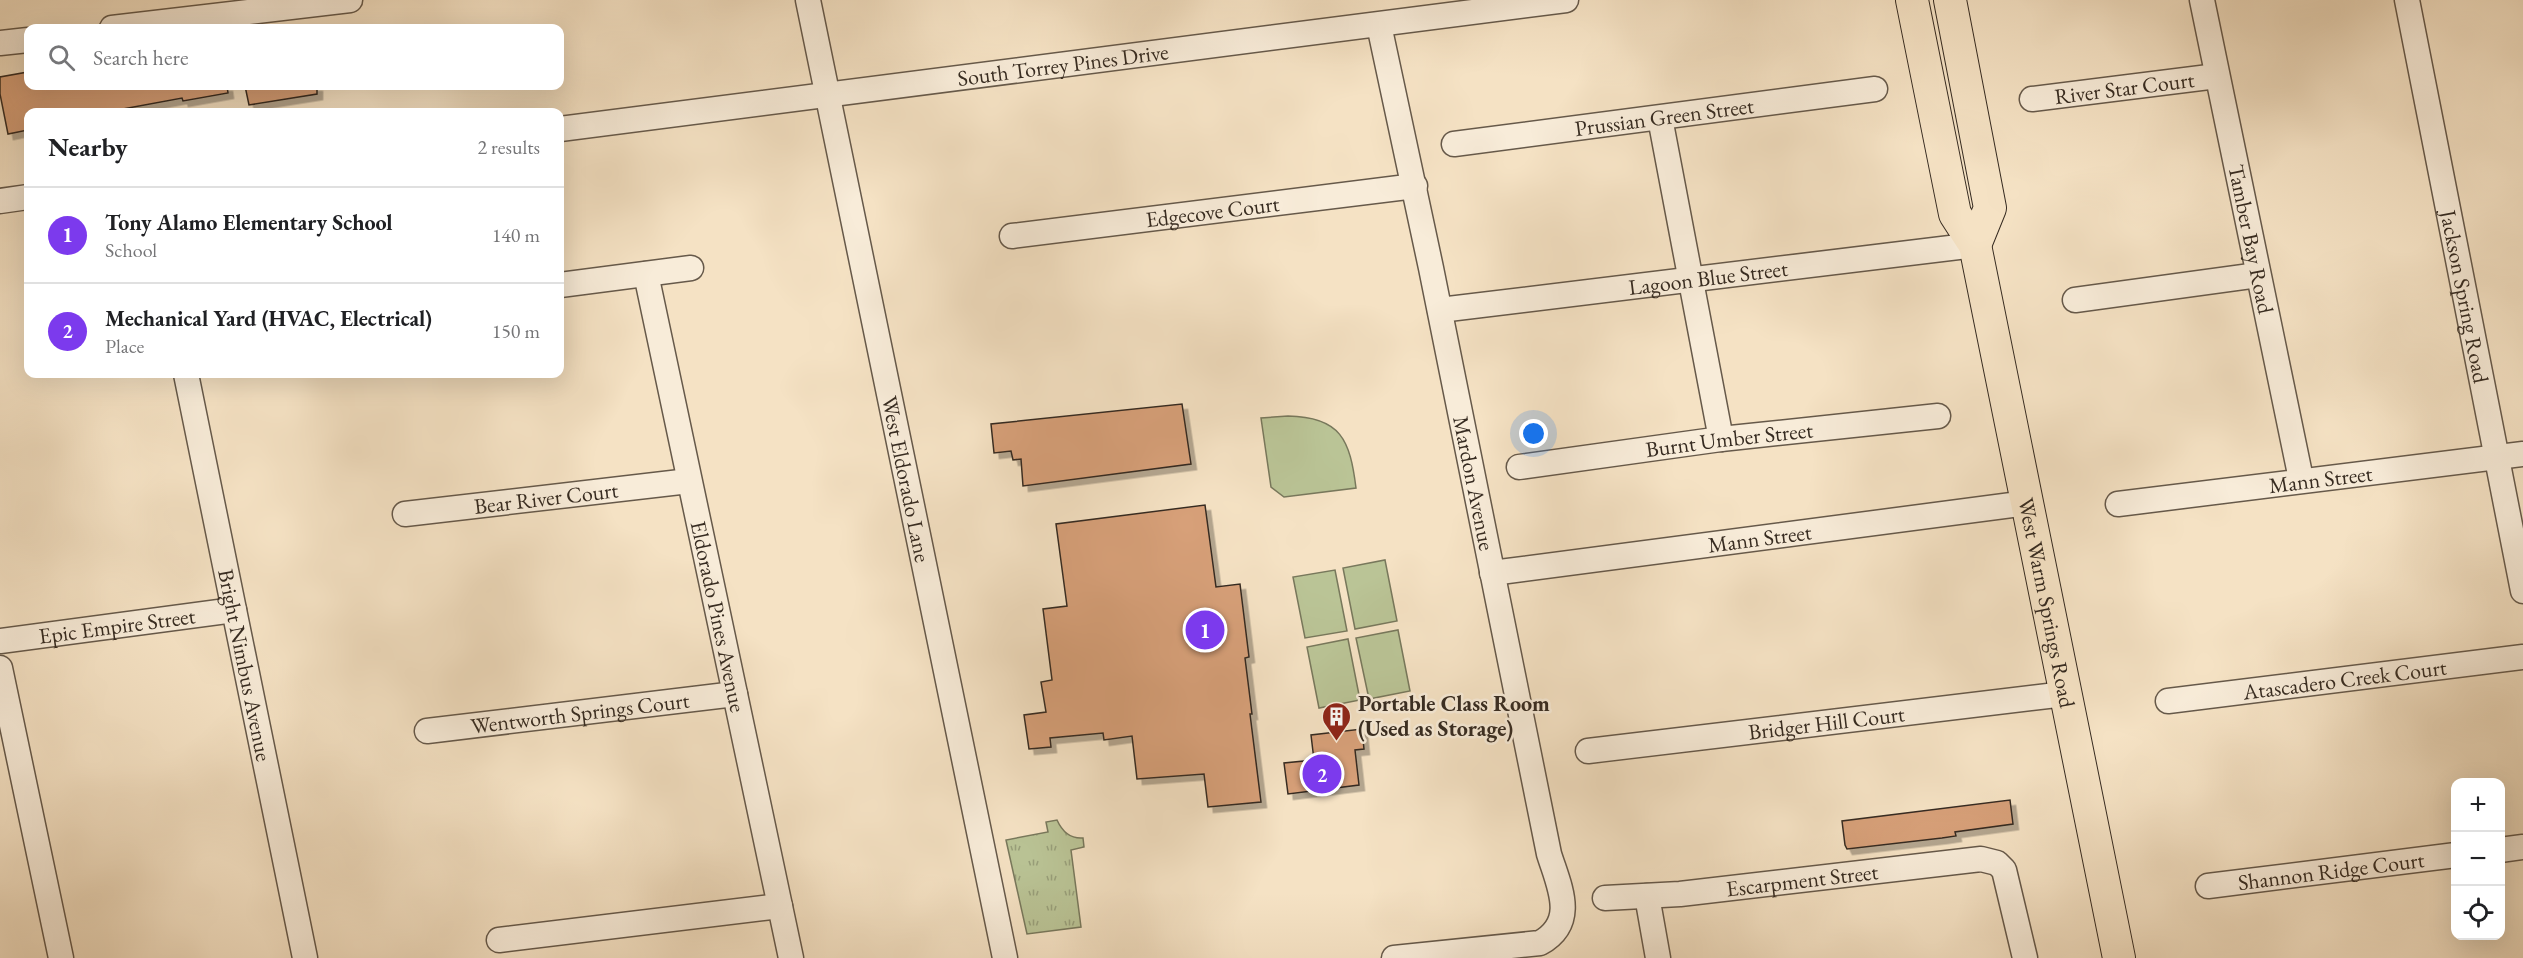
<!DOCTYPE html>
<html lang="en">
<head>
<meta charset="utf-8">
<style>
	body { margin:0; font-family:"EB Garamond",serif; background:#f6f6f6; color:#202124 }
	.controls { position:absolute; right:18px; bottom:18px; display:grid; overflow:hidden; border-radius:12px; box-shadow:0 6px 24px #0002 }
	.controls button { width:54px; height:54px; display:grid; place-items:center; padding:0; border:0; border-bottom:2px solid #e0e0e0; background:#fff; color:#202124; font:30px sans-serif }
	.you { position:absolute; left:1534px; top:434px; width:21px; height:21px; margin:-15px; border:4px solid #fff; border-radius:50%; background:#1a73e8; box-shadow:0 0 0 9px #1a73e833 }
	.badge { display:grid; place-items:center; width:39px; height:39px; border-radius:50%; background:#7c3aed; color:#fff; font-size:20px; font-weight:700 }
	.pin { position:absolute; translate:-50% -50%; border:3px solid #fff; box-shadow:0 2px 6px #0006 }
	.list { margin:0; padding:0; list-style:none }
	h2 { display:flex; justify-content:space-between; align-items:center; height:78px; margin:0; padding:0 24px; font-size:26px }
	h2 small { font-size:20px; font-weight:400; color:#757577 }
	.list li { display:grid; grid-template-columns:39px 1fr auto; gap:18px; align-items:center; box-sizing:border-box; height:96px; padding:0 24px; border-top:2px solid #e0e0e0 }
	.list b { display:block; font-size:22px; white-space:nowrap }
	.list p { margin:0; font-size:20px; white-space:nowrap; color:#757577 }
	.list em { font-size:20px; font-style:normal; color:#757577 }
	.icon { flex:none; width:33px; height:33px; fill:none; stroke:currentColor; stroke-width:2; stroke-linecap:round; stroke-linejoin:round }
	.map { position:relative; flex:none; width:2523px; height:958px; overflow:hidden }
	.search { position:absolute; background:#fff; box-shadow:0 6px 24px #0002; left:24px; top:24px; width:540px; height:66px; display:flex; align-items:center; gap:15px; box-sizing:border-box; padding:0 21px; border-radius:12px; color:#757577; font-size:22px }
	.panel { position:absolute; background:#fff; box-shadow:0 6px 24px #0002; left:24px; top:108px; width:540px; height:270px; border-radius:12px }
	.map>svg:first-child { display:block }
	.grass { fill:url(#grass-tufts); stroke:#78785c; stroke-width:1.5 }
	.park { fill:#bac496; stroke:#78785c; stroke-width:1.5 }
	.building { fill:#d7a079; stroke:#362b21; stroke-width:1.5; filter:url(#shadow) }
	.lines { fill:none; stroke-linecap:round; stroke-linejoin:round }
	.minor-casing { stroke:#66594a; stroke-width:27 }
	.major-casing { stroke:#362b21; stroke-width:34 }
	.minor { stroke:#f8ecd9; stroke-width:24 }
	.major { stroke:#f5e2c4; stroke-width:32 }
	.labels { text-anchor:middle; stroke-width:5; stroke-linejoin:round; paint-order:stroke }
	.street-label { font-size:22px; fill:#362b21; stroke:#f8ecd9 }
	.poi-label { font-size:22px; font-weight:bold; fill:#362b21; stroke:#f8ecd9; text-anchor:start }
</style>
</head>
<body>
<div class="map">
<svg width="2523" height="958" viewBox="0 0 2523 958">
	<defs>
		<pattern id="grass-tufts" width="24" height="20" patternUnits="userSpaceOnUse" patternTransform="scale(1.5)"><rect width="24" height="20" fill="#bac496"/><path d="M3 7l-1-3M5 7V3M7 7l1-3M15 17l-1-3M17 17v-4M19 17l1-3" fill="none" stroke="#989f7a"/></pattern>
		<filter id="shadow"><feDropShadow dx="5.5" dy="5.5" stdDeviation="0" flood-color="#0004"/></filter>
	</defs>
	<rect width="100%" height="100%" fill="#f5e2c4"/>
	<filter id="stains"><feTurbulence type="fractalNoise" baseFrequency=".00333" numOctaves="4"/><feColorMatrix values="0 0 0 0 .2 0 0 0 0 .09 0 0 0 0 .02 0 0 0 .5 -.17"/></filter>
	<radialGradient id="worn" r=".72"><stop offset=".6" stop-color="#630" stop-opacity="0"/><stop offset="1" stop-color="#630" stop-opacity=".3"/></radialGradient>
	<path class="grass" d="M1057 820C1062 831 1070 839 1083 838L1084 847 1071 850 1081 927 1027 934 1006 840 1048 832 1046 822Z"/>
	<path class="park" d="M1288 416C1341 417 1350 440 1356 488L1284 497 1271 487 1261 418Z
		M1385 560 1397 621 1355 629 1343 568Z
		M1335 570 1347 631 1305 638 1293 577Z
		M1398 630 1410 691 1369 699 1356 638Z
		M1348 639 1360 700 1319 708 1307 647Z"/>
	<path class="building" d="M28 72V86H227L228 93 183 101 182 98 112 111 113 112H28V130L8 134 0 94V77Z
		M245 86H317V94L249 105Z
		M1182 404 1191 464 1023 486 1021 459 1013 460 1011 451 994 453 991 424Z
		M1205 505 1216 587 1240 584 1249 657 1245 658 1252 714H1250L1261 802 1208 807 1204 774 1137 779 1132 736 1104 740 1103 733 1050 738 1051 747 1029 749 1024 715 1046 712 1041 682 1052 680 1043 609 1067 606 1056 524Z
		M1362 729 1364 749 1355 750 1359 785 1288 794 1284 763 1314 760 1311 735Z
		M2010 800 2013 824 1955 832 1956 836 1942 838 1847 849 1845 845 1842 821Z"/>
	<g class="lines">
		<defs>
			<g id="minor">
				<path id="s1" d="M808 0 1005 958"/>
				<path id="s2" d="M2202 0 2301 479"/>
				<path id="s3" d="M2407 0 2523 591"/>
				<path id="s4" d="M1379 25 1431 268 1549 854C1559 886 1578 922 1540 943L1394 958"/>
				<path d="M112 28 350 0"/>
				<path d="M0 43 28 40"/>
				<path id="s5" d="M2032 99 2217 76"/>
				<path d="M1660 118 1721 439"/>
				<path id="s6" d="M560 129 1566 0"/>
				<path id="s7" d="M1454 144 1875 89"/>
				<path d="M0 201 28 197"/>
				<path id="s8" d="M1012 236 1415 186"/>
				<path id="s9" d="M646 274 791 958"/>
				<path d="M560 285 691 268"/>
				<path d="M2075 300 2258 275"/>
				<path id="s10" d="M1440 310 1975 245"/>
				<path id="s11" d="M186 374 305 958"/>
				<path id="s12" d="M1519 467 1721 439 1938 416"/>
				<path id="s13" d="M2118 504 2523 454"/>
				<path id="s14" d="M405 514 689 481"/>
				<path id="s15" d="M1492 573 2027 503"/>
				<path id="s16" d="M0 641 234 610"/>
				<path d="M0 668 61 958"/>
				<path id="s17" d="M2168 701 2523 657"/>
				<path id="s18" d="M427 731 735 694"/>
				<path id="s19" d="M1588 751 2065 694"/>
				<path d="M2500 850 2523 847"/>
				<path id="s20" d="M2208 886 2456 855"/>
				<path d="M1647 896 1658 958"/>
				<path id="s21" d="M1605 898 1680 894 1981 859 1997 863 2004 870 2025 958"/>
				<path d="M499 940 780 906"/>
			</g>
			<g id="major">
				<path id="s22" d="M1912 0 1955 214 1975 245 2119 958"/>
				<path d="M1950 0 1990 208 1975 245"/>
			</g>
		</defs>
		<use href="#minor" class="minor-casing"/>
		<use href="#major" class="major-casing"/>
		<use href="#minor" class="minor"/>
		<use href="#major" class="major"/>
	</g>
	<defs>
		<symbol id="building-pin" viewBox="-11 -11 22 30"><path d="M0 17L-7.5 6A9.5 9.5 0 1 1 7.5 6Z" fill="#8f2418" stroke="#f8ecd9"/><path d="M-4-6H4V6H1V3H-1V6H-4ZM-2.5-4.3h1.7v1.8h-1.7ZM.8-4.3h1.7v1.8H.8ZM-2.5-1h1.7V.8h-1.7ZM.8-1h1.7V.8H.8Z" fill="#fff"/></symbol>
	</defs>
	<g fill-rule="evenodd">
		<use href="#building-pin" x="1320" y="700" width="33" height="45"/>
	</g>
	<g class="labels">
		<g class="street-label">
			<text dy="8" stroke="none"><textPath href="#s6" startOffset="507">South Torrey Pines Drive</textPath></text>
			<text dy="8" stroke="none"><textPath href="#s5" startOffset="93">River Star Court</textPath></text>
			<text dy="8" stroke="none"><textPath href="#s7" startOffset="212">Prussian Green Street</textPath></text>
			<text dy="8" stroke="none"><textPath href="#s8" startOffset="202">Edgecove Court</textPath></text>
			<text dy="8" stroke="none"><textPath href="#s2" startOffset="244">Tamber Bay Road</textPath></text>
			<text dy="8" stroke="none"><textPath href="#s10" startOffset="270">Lagoon Blue Street</textPath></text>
			<text dy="8" stroke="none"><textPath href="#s3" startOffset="302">Jackson Spring Road</textPath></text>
			<text dy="8" stroke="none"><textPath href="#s12" startOffset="212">Burnt Umber Street</textPath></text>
			<text dy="8" stroke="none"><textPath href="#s13" startOffset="204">Mann Street</textPath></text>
			<text dy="8" stroke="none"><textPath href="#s1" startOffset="489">West Eldorado Lane</textPath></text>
			<text dy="8" stroke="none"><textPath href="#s4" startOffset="468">Mardon Avenue</textPath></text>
			<text dy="8" stroke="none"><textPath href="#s14" startOffset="142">Bear River Court</textPath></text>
			<text dy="8" stroke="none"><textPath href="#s15" startOffset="270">Mann Street</textPath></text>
			<text dy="8" stroke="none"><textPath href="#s22" startOffset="620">West Warm Springs Road</textPath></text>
			<text dy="8" stroke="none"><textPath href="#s9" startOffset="350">Eldorado Pines Avenue</textPath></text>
			<text dy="8" stroke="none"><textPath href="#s16" startOffset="118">Epic Empire Street</textPath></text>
			<text dy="8" stroke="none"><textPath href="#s11" startOffset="297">Bright Nimbus Avenue</textPath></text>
			<text dy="8" stroke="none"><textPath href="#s17" startOffset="178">Atascadero Creek Court</textPath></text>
			<text dy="8" stroke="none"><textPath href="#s18" startOffset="154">Wentworth Springs Court</textPath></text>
			<text dy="8" stroke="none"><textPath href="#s19" startOffset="240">Bridger Hill Court</textPath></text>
			<text dy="8" stroke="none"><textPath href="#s20" startOffset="124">Shannon Ridge Court</textPath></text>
			<text dy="8" stroke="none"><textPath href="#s21" startOffset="198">Escarpment Street</textPath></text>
		</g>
		<g class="poi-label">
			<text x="1358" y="711">Portable Class Room<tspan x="1358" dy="25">(Used as Storage)</tspan></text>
		</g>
	</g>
	<rect width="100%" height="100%" filter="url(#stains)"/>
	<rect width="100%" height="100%" fill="url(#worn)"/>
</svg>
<div class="controls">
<button>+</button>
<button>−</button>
<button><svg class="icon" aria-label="locate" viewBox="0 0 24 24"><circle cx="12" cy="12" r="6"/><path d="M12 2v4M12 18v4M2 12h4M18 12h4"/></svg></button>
</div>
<div class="you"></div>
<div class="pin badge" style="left:1205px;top:630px">1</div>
<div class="pin badge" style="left:1322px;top:774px">2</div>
<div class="search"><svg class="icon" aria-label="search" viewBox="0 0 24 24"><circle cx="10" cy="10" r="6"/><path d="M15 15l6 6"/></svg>Search here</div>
<section class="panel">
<h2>Nearby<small>2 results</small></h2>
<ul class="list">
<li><span class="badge">1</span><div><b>Tony Alamo Elementary School</b><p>School</p></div><em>140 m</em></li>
<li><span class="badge">2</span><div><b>Mechanical Yard (HVAC, Electrical)</b><p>Place</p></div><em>150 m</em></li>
</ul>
</section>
</div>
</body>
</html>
